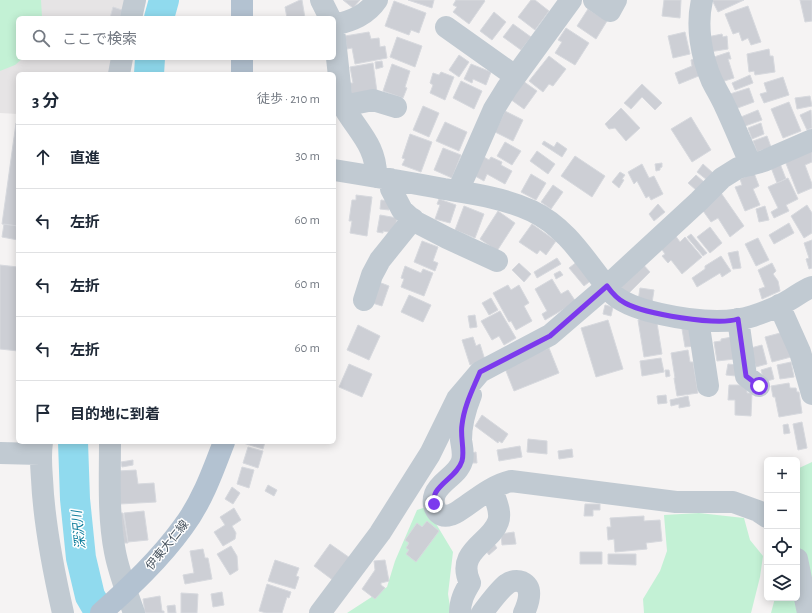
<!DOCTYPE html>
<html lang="ja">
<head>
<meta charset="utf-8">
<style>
	body { margin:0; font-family:"Alegreya Sans","Noto Sans JP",sans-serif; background:#f6f6f7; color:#1f2937 }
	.controls { position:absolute; right:12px; bottom:12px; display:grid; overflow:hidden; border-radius:6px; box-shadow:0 2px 10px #0003 }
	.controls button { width:36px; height:36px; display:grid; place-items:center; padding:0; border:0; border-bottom:1px solid #e0e1e3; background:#fff; color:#1f2937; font:20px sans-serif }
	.stop { position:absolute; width:12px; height:12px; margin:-9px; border:3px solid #7c3aed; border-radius:50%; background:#fff }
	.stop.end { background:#7c3aed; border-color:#fff; box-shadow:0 1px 4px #0008 }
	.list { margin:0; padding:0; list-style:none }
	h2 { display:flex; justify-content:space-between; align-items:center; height:52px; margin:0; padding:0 16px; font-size:17px }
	h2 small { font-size:13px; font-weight:400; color:#747a83 }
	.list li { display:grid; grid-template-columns:26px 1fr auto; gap:12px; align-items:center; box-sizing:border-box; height:64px; padding:0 16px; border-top:1px solid #e0e1e3 }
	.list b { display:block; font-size:15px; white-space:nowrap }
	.list em { font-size:13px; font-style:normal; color:#747a83 }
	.icon { flex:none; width:22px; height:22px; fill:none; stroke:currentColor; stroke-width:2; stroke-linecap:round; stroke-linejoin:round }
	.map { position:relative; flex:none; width:812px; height:613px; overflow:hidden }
	.search { position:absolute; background:#fff; box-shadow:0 2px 10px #0003; left:16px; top:16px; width:320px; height:44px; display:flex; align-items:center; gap:10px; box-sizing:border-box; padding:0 14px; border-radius:6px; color:#747a83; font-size:15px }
	.panel { position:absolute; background:#fff; box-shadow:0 2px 10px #0003; left:16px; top:72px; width:320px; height:372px; border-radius:6px }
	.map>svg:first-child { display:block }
	.education { fill:#e6e4e5 }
	.green { fill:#c3f1d5 }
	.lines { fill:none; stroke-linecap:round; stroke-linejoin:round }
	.river { stroke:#90daee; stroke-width:30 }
	.building { fill:#cdcfd5; stroke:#d7d9de }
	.minor { stroke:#c1cad2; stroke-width:22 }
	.major { stroke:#b3c2d1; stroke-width:22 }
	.route { stroke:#7c3aed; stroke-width:5 }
	.labels { text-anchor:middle; stroke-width:3; stroke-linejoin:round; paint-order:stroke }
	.street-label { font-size:12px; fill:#4a5661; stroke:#fff }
	.water-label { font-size:13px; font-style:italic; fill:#0c7c9b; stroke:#fff }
</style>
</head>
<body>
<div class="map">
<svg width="812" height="613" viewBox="0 0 812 613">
	<rect width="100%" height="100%" fill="#f5f3f3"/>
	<path class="education" d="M0 0H131L127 18H18V58H118L115 74H18V114L0 113Z"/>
	<path class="green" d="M0 0H41L42 17V18H18V58H23L15 65 0 71Z
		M812 462V613H771L775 598H797V469Z
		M426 507 453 552 448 594 451 613H347L387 587 395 561 417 510Z
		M699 513 744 518 750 540 763 556 760 577 751 613H644L643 599 660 571 667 551 664 515Z"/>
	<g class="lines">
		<path class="river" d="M159 18 164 0
			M149 74 150 58
			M73 442 75 499 81 558 90 596 100 613"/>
	</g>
	<path class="building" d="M300 0H302L305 18H287L285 7Z
		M343 0H360L353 8Z
		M408 0H434L432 8Z
		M456 0H484L485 1 469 24 453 12 457 7 453 5Z
		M531 0H535L549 11 535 30 518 17Z
		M664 0H681L680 18 662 16Z
		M712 0H744L718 12Z
		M800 0H812V21L805 22Z
		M394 1 426 13 419 33 411 30 409 35 385 26Z
		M748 6 761 42 751 45 748 38 742 41 739 32 733 34 725 14Z
		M113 7 122 10 120 18H110Z
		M588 9 607 21 596 39 577 26Z
		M494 12 506 22 492 40 480 31Z
		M513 24 531 37 521 50 503 37Z
		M566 28 589 43 575 65 555 53 562 42 558 40Z
		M369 32 371 39 379 38 380 47 385 46 387 58 355 64 352 48 347 49 345 36Z
		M685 32 690 54 673 58 668 36Z
		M722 34 723 37 727 36 728 49 709 52 707 37Z
		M397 37 422 46 415 67 390 57Z
		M769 49 770 56H773L775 72 755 75 754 71 749 72 747 54Z
		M729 52 731 59H728L734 78 718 83 711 58Z
		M459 55 469 62 459 77 449 70Z
		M549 56 566 69 553 86 549 84 543 92 529 81Z
		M696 58 701 75 679 84 675 73 692 66 691 60Z
		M382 61 383 67 376 69 375 62Z
		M373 63 377 92 352 96 350 83H353L350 67Z
		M392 64 410 71 405 87 407 88 403 98 383 91Z
		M471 64 491 72 486 85 473 79 472 83 464 79Z
		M441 72 454 77 445 100 430 93 433 85 430 83 433 73 439 75Z
		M750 75 753 83 735 90 732 83Z
		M783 77 789 95 764 103 760 94 767 92 764 83Z
		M461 81 482 91 474 109 453 98Z
		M523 81 537 91 524 109 510 99Z
		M642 84 662 103 655 110 642 97 631 109 624 103Z
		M749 88 754 102 735 109 730 94Z
		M810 96 812 106 797 109 795 98Z
		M789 102 801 131 783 138 771 109Z
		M423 106 439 113 429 137 413 130Z
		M621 108 640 128 626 141 615 128 609 129 605 124Z
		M758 110 762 120 745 126 741 117Z
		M811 110 812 128 807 130 800 115Z
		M505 111 523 120 513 141 495 132Z
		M691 117 711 150 692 162 671 129Z
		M445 122 467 132 459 151 436 141Z
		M16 123H18V226L2 224Z
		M761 123 764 134 752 139 748 128Z
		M410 134 432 142 421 172 402 165 405 159 402 158Z
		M767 136 771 147 757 152 753 141Z
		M544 141 554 147 557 142 567 149 562 157 542 144Z
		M505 142 521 151 512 165 497 156Z
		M443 148 461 155 452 178 434 170Z
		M537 151 555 164 548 174 530 161Z
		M812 151V162L805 165 812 184V188L798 194 785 161Z
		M575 156 605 176 592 197 561 176Z
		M484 157 489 160 491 157 502 162 501 165 512 171 505 184 487 174 484 181 475 176Z
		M779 161 786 179 777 183 770 165Z
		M662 163V167L660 168V170L656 171 655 164Z
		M642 164 649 178 654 176 663 194 651 200 649 196 646 198 637 181 634 184 628 172Z
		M703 164 713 173 707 180 697 172Z
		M620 172 625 175 622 179 624 180 619 188 612 182Z
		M754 173 759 186 753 189 760 205 745 211 735 187 742 185 740 179Z
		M531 174 546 183 536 200 521 192Z
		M696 175 704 182 696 190 688 183Z
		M788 178 798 199 786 205 789 211 774 218 771 212 778 208 768 187Z
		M553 185 563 192 551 209 541 202Z
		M719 190 744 226 730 237 718 218 711 222 701 208Z
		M356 195 372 197 367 236 350 233 352 221H349L352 200H356Z
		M439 199 456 205 450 223 435 219 440 205 437 204Z
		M381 200 390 201 389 210 380 209Z
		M658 204 665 212 654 221 649 214Z
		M807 205 812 213V233L804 238 791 216Z
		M464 206 484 214 475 238 455 230Z
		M765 206 769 220 759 222 756 209Z
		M498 211 515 223 497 251 480 239Z
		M380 215 397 218 394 233 383 231V233L377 232Z
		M789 223 794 233 774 244 769 235Z
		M4 224 18 226V240L2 237Z
		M532 224 556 241 546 255 540 250 537 254 519 242Z
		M710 227 722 243 710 253 697 237Z
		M691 234 707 253 703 256 687 237Z
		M675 235 680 242 685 237 702 257 682 274 671 260 668 263 662 256 665 254 660 247Z
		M758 238 769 260 756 266 745 244Z
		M812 240V268L809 269 806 259 809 258 804 243Z
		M422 241 438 247 433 261 438 263 435 271 414 262Z
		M738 251 741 268 733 269 728 253Z
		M721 256 731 271 722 277 720 273 697 287 692 278 705 269V266Z
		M557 258 561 264 537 278 534 272Z
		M578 261 593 279 584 286 569 268Z
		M640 261 650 272 626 296 616 285Z
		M519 263 531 274 524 282 512 270Z
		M772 263 776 271 773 274 778 281 780 291 762 299 759 289 765 287 758 270Z
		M0 265 18 267V351L0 349Z
		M405 266 421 273 423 269 433 273 424 296 401 287 404 279 401 278Z
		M560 271 563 275 556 279 554 274Z
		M552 279 561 294 568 290 576 302 545 320 542 314 547 311 535 289Z
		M376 281 389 286 382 306 369 302Z
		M508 285 511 290 519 285 529 303 524 306 532 321 516 330 511 321 509 322 493 293Z
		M640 288 654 290 652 303 638 301Z
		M409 295 431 305 423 322 401 312Z
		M491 298 498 310 489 315 482 303Z
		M605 305 613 307 611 316 603 314Z
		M500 311 516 338 504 345 499 336 492 340 481 321Z
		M475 315 477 327 470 328 468 316Z
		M656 317 662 354 644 357 638 320Z
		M608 320 623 369 596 377 581 328Z
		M358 325 380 336 369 360 347 350Z
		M692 328 695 346 685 347 682 329Z
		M784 332 791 357 772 362 765 337Z
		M473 337 476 346 480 344 485 360 470 365 462 340Z
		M732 337 735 359 717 361 714 342 721 341V339Z
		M762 345 767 364 756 367 753 358 747 349Z
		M549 348 559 373 514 391 504 366Z
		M688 350 690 362H693L698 393 677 396 674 378H675L671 353Z
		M661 358 664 372 642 376 640 361Z
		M791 362 794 377 780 379 777 365Z
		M349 364 372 374 362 397 339 387Z
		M728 364 737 365 736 376 726 375Z
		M771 367 774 379 764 382 761 370Z
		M665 370H669L670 376 666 377Z
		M789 383 790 388H796L797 392H799L802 413 779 417 775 397H773L771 386Z
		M729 385H747V393H752L751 416 735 415V400H728Z
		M666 395 667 403 658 404 657 396Z
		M688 396 690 406 679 408V404L671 406 670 400Z
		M482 415 508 434 502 443 499 441 498 443 475 426Z
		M802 422 807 448 798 450 793 424Z
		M788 424 790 433 784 434 783 425Z
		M528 439 547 441V454L527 452Z
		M243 442H265L263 449 243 443Z
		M520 446 522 457 499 461 497 450Z
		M248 447 263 451 258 468 243 463Z
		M572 449 573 457 559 459 558 451Z
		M476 452 477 463H471V453Z
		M133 460V465L122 467 121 462Z
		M242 467 254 470 249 488 237 484Z
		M136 470 138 484 154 483 156 502 120 504 118 471Z
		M268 485 277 490 274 496 265 491Z
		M232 487 240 493 233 504 225 499Z
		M585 504H600V510H593V516H584Z
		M234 508 241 520 232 526 236 533 235 539 223 546 214 532 225 525 220 517Z
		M144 511 148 540 128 542 124 513Z
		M119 513H123L128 543H124Z
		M644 516V521L660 520 662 541 646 543 647 549 615 552 614 539 608 540 607 527H611L610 518Z
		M427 521 439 531 416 562 406 554 409 550 406 548 409 543 405 540 417 523 422 527Z
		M514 532 516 544 502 545 501 534Z
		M492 541 497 548 489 555 483 547Z
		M330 544 350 558 334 581 314 566Z
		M231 546 237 556 238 570 230 575 217 554Z
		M203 549 205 558H208L212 579 185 584 183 575 194 573 190 551Z
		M580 552H602V564H580Z
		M608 554H636V565L608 564Z
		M275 560 299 568 296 576 299 577 295 589 268 581Z
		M385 560 389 581 381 583V585L385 588 375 599 362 589 375 570 374 561Z
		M267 584 291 592 289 598 287 597 282 613H266L259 611Z
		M222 592 224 605 213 607 211 594Z
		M181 593 198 594 197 613H181Z
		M160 596 162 611H164V613H145L143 599Z
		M175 605 176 613H168L167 606Z"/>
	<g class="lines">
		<path class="minor" d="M321 0 330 18
			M594 0 610 11 616 0
			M702 0C696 26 701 56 712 81 716 89 721 97 725 106 734 125 742 145 751 165
			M131 18 135 0
			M334 25C352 21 367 15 377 0
			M446 27 515 76
			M334 30 342 104C356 130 377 145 376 177
			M119 74 122 58
			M343 106 373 100 396 107
			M334 170C371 176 408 182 444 189 474 194 504 198 532 211 568 228 587 263 611 292 628 312 691 321 717 321 729 321 741 320 753 316 765 312 780 306 791 299 799 294 804 290 812 287
			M390 179 391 189 402 210 414 221 447 238 497 261
			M458 191 494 109 507 88 571 0
			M364 300 372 275 380 260 413 219
			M779 305 800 352 812 394
			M738 319 746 376 759 386
			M698 320 708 386
			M471 395C465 410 461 424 461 440 462 447 464 454 462 461 458 475 440 481 435 494 431 505 437 519 450 515 456 514 461 509 466 506 480 496 494 485 511 481L676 502H733L758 511 767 517
			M42 442C40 455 41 466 42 479 44 524 53 569 63 613
			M110 442C110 479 108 516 115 552 119 573 127 593 134 613
			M0 453 40 454
			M797 559 808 613
			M320 613 380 533 430 454 457 399 480 372 550 335 607 286 699 201 722 178 738 168 764 161 812 140
			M460 613C460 601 464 593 470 583 455 551 491 543 498 522 502 512 495 499 492 489
			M482 613C488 605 500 589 507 584 511 581 517 580 522 582 534 588 528 604 524 613"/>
		<path class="major" d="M242 0V18
			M242 58V74
			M101 613C130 587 160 559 183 527 202 502 213 471 224 442"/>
	</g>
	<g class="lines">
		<path class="route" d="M434 504C434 500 434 495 436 492 443 481 458 474 462 461 465 451 460 436 462 425 464 406 473 389 480 372L550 336 607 286C612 293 617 299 625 303 645 314 717 326 738 319L746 376 759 386"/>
	</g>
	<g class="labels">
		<g class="street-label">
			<text transform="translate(167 545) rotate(-51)" y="4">伊東大仁線</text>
		</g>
		<g class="water-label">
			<text transform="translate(78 530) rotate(-96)" y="5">深沢川</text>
		</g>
	</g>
</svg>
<div class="controls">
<button>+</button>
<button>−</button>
<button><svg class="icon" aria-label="locate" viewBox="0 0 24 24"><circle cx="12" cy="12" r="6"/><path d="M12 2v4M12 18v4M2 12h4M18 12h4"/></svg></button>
<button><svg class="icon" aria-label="layers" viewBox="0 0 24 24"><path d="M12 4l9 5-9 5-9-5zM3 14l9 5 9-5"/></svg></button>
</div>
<div class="stop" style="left:759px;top:386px"></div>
<div class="stop end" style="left:434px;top:504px"></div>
<div class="search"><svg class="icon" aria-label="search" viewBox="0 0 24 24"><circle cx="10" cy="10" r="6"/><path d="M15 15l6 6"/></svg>ここで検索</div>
<section class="panel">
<h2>3 分<small>徒歩 · 210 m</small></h2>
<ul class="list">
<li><svg class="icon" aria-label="ahead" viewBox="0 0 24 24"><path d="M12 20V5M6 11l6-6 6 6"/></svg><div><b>直進</b></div><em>30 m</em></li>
<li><svg class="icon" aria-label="left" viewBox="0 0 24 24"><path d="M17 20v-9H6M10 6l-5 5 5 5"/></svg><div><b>左折</b></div><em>60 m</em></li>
<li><svg class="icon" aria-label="left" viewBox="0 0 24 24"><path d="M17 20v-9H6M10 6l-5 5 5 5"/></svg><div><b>左折</b></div><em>60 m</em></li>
<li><svg class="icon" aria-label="left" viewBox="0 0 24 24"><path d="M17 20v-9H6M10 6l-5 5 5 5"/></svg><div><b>左折</b></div><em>60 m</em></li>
<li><svg class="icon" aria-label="arrive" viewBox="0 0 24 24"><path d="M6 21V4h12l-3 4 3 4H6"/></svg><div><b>目的地に到着</b></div></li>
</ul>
</section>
</div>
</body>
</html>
